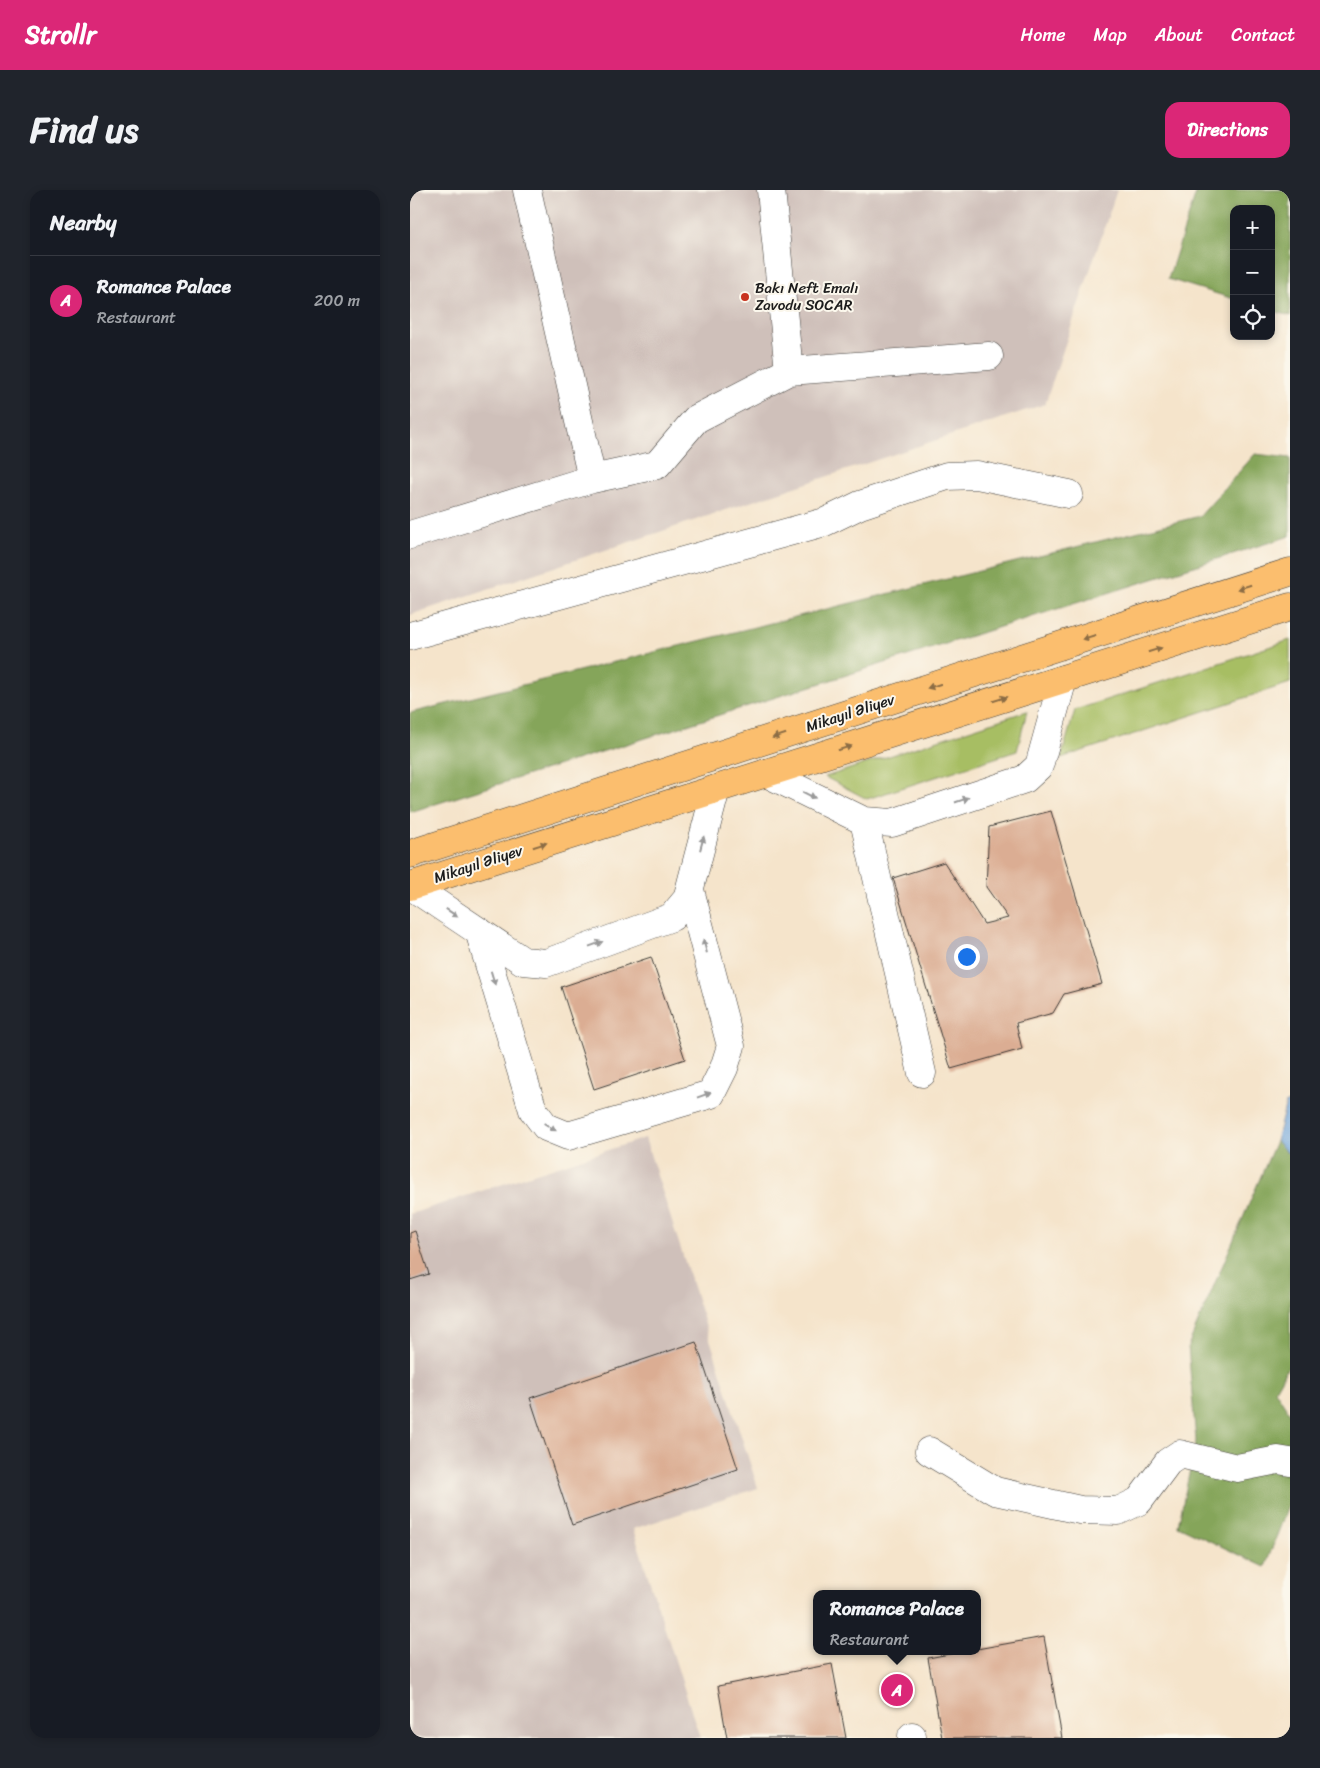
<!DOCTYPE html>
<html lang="en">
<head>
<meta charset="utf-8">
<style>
	body { margin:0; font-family:Sriracha,sans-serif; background:#20242c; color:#f1f3f6 }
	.controls { position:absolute; right:15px; top:15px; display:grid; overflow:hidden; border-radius:10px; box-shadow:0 2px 8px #0003 }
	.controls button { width:45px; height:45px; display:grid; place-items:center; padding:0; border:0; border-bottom:1px solid #363941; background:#171b24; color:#f1f3f6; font:25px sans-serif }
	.you { position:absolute; left:556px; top:766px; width:18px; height:18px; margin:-12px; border:4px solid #fff; border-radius:50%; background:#1a73e8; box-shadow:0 0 0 8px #1a73e833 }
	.badge { display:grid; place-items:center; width:32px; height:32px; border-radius:50%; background:#db2777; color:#fff; font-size:16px; font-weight:700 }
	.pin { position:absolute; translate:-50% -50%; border:2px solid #fff; box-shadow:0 1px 5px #0006 }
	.popup { position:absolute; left:403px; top:1400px; width:168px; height:65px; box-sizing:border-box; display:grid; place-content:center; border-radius:10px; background:#171b24; filter:drop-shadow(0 1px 4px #0005); font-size:16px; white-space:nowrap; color:#9ea1a6 }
	.popup b { font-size:19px; color:#f1f3f6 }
	.popup::after { content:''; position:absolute; left:50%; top:100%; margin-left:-10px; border:10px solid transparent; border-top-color:#171b24 }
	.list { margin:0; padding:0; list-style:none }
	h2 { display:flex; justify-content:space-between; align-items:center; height:65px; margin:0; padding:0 20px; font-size:21px }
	h2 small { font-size:16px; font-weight:400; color:#9ea1a6 }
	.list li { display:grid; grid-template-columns:32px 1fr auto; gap:15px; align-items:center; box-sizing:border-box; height:90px; padding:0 20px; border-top:1px solid #363941 }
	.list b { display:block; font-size:19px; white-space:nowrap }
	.list p { margin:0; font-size:16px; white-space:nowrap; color:#9ea1a6 }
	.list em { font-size:16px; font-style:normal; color:#9ea1a6 }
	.icon { flex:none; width:28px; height:28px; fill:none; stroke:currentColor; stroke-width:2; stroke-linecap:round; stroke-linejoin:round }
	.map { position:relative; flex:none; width:880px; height:1548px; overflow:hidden; border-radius:15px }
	header { display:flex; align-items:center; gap:30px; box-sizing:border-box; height:70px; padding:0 25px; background:#db2777; color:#fff }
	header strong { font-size:24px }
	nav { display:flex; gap:28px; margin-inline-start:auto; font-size:18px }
	.intro { display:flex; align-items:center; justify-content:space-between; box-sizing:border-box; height:120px; padding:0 30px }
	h1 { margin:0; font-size:35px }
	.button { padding:12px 22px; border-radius:15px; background:#db2777; color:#fff; font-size:18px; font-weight:700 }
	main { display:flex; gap:30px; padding:0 30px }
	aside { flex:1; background:#171b24; border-radius:15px; box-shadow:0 2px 8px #0003 }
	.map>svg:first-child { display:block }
	.industrial { fill:#cfc0ba }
	.green { fill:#a7be64; stroke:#626d40 }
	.forest { fill:#85a55a; stroke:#50603b }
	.water { fill:#6ca2d9; stroke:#445f7a }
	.building { fill:#dbad93 }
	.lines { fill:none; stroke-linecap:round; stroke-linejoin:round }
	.minor-casing { stroke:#3d3a36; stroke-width:29 }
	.major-casing { stroke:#3d3a36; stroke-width:29 }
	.minor { stroke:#fff; stroke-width:28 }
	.major { stroke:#fbbe6e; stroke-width:28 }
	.oneway { fill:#8c6d45 }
	.oneway2 { fill:#999 }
	.poi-dot { fill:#c8321e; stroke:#fbf7ec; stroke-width:2 }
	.labels { text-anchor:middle; stroke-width:4; stroke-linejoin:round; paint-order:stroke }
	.poi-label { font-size:15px; fill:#1c1c1c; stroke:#fbf7ec; text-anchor:start }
	.street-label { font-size:15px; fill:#1c1c1c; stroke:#fbf7ec }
</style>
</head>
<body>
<header>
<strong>Strollr</strong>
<nav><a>Home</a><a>Map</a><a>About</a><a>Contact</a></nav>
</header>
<div class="intro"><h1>Find us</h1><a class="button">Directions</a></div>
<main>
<aside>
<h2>Nearby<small></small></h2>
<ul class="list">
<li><span class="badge">A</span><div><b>Romance Palace</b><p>Restaurant</p></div><em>200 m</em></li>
</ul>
</aside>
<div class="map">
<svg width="880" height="1548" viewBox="0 0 880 1548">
	<rect width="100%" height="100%" fill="#fbf7ec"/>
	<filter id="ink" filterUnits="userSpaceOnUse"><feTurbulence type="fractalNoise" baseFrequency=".02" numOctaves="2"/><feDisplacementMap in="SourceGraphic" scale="10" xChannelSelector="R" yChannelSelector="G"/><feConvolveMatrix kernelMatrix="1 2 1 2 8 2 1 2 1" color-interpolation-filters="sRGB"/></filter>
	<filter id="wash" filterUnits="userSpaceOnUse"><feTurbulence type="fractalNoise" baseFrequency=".0096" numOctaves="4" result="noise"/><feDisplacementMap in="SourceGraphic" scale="20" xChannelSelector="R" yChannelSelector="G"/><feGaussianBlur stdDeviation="1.12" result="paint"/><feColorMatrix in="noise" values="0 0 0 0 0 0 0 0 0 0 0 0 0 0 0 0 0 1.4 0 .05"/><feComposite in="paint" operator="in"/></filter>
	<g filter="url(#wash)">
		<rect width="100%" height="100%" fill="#f5e4cb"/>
		<path class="industrial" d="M0 0H707L635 214 0 425Z
			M235 948 348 1298 223 1339 290 1548H0V1024Z"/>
		<path class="green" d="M880 450V493L651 568 665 520Z
			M617 521 607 561 457 609 415 587Z"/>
		<path class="forest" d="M787 0H880V126L861 120V19H824V109L758 89Z
			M845 264 880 268V346L0 622V523L790 326Z
			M866 951 880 965V1174L865 1200 880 1224V1311L855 1377 768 1336 786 1251 778 1156Z"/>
		<path class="water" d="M880 911V965L866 951 876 913Z"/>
		<g id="blocks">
			<path class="building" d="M641 621 692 794 654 804 643 823 606 833 612 859 541 879 483 688 534 672 574 734 598 728 576 697 579 637Z
				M241 767 275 869 184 899 151 797Z
				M5 1041 19 1084 0 1090V1043Z
				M286 1152 328 1279 162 1335 120 1208Z
				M634 1447 652 1548H532L518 1468 556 1461H567V1459Z
				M422 1474 436 1548H317L308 1496Z"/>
		</g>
	</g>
	<g filter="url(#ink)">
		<use href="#blocks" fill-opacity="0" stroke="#3d3a36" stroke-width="1"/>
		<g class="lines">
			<defs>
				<path id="minor" d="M117 0 182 289
					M361 0 379 181
					M0 345 182 289 247 275 286 229 379 181 579 166
					M0 446 415 332 450 315 537 286 567 285 659 304
					M356 583 454 631 482 633 615 589 629 576 653 489
					M454 631 512 883
					M1 696 113 771 136 773 262 727 277 709 306 599
					M69 741 123 920 136 937 158 946 301 904 314 878 321 856 280 700
					M519 1261 585 1301 670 1320 708 1321 729 1311 758 1272 770 1264 827 1278 868 1270 880 1272
					M502 1546V1548"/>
				<path id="major" d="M0 664 880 382
					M0 696 880 417"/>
			</defs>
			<use href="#minor" class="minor-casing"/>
			<use href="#major" class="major-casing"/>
			<use href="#minor" class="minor"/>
			<use href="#major" class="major"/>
		</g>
		<defs><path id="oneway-solid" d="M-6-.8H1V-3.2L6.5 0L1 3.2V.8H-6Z" transform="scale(1.25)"/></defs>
		<g class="oneway">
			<use href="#oneway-solid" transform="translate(834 397) rotate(162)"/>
			<use href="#oneway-solid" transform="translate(679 447) rotate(162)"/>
			<use href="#oneway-solid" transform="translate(745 460) rotate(-18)"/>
			<use href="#oneway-solid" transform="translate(524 496) rotate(162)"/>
			<use href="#oneway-solid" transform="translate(590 509) rotate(-18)"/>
			<use href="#oneway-solid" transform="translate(369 546) rotate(162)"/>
			<use href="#oneway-solid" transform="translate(435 558) rotate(-18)"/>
			<use href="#oneway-solid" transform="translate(130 655) rotate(-18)"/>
		</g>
		<g class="oneway2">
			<use href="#oneway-solid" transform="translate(399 605) rotate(26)"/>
			<use href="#oneway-solid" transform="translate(552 610) rotate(-19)"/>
			<use href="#oneway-solid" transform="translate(292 653) rotate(-75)"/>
			<use href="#oneway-solid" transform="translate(42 723) rotate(34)"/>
			<use href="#oneway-solid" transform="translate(186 754) rotate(-20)"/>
			<use href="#oneway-solid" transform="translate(295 756) rotate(-105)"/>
			<use href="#oneway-solid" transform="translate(83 788) rotate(73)"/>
			<use href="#oneway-solid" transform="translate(294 905) rotate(-20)"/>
			<use href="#oneway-solid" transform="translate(140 937) rotate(32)"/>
		</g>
	</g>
	<circle class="poi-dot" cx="335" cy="107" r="5"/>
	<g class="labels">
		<g class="poi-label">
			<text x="345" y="103">Bakı Neft Emalı<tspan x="345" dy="17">Zavodu SOCAR</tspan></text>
		</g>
		<g class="street-label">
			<text transform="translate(440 523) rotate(-18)" y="5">Mikayıl Əliyev</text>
			<text transform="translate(68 674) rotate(-18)" y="5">Mikayıl Əliyev</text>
		</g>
	</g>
</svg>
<div class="controls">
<button>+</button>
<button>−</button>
<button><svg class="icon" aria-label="locate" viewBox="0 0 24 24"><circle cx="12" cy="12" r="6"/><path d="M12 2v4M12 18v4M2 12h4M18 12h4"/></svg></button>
</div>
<div class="you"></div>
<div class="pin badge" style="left:487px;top:1500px">A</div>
<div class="popup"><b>Romance Palace</b>Restaurant</div>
</div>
</main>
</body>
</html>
